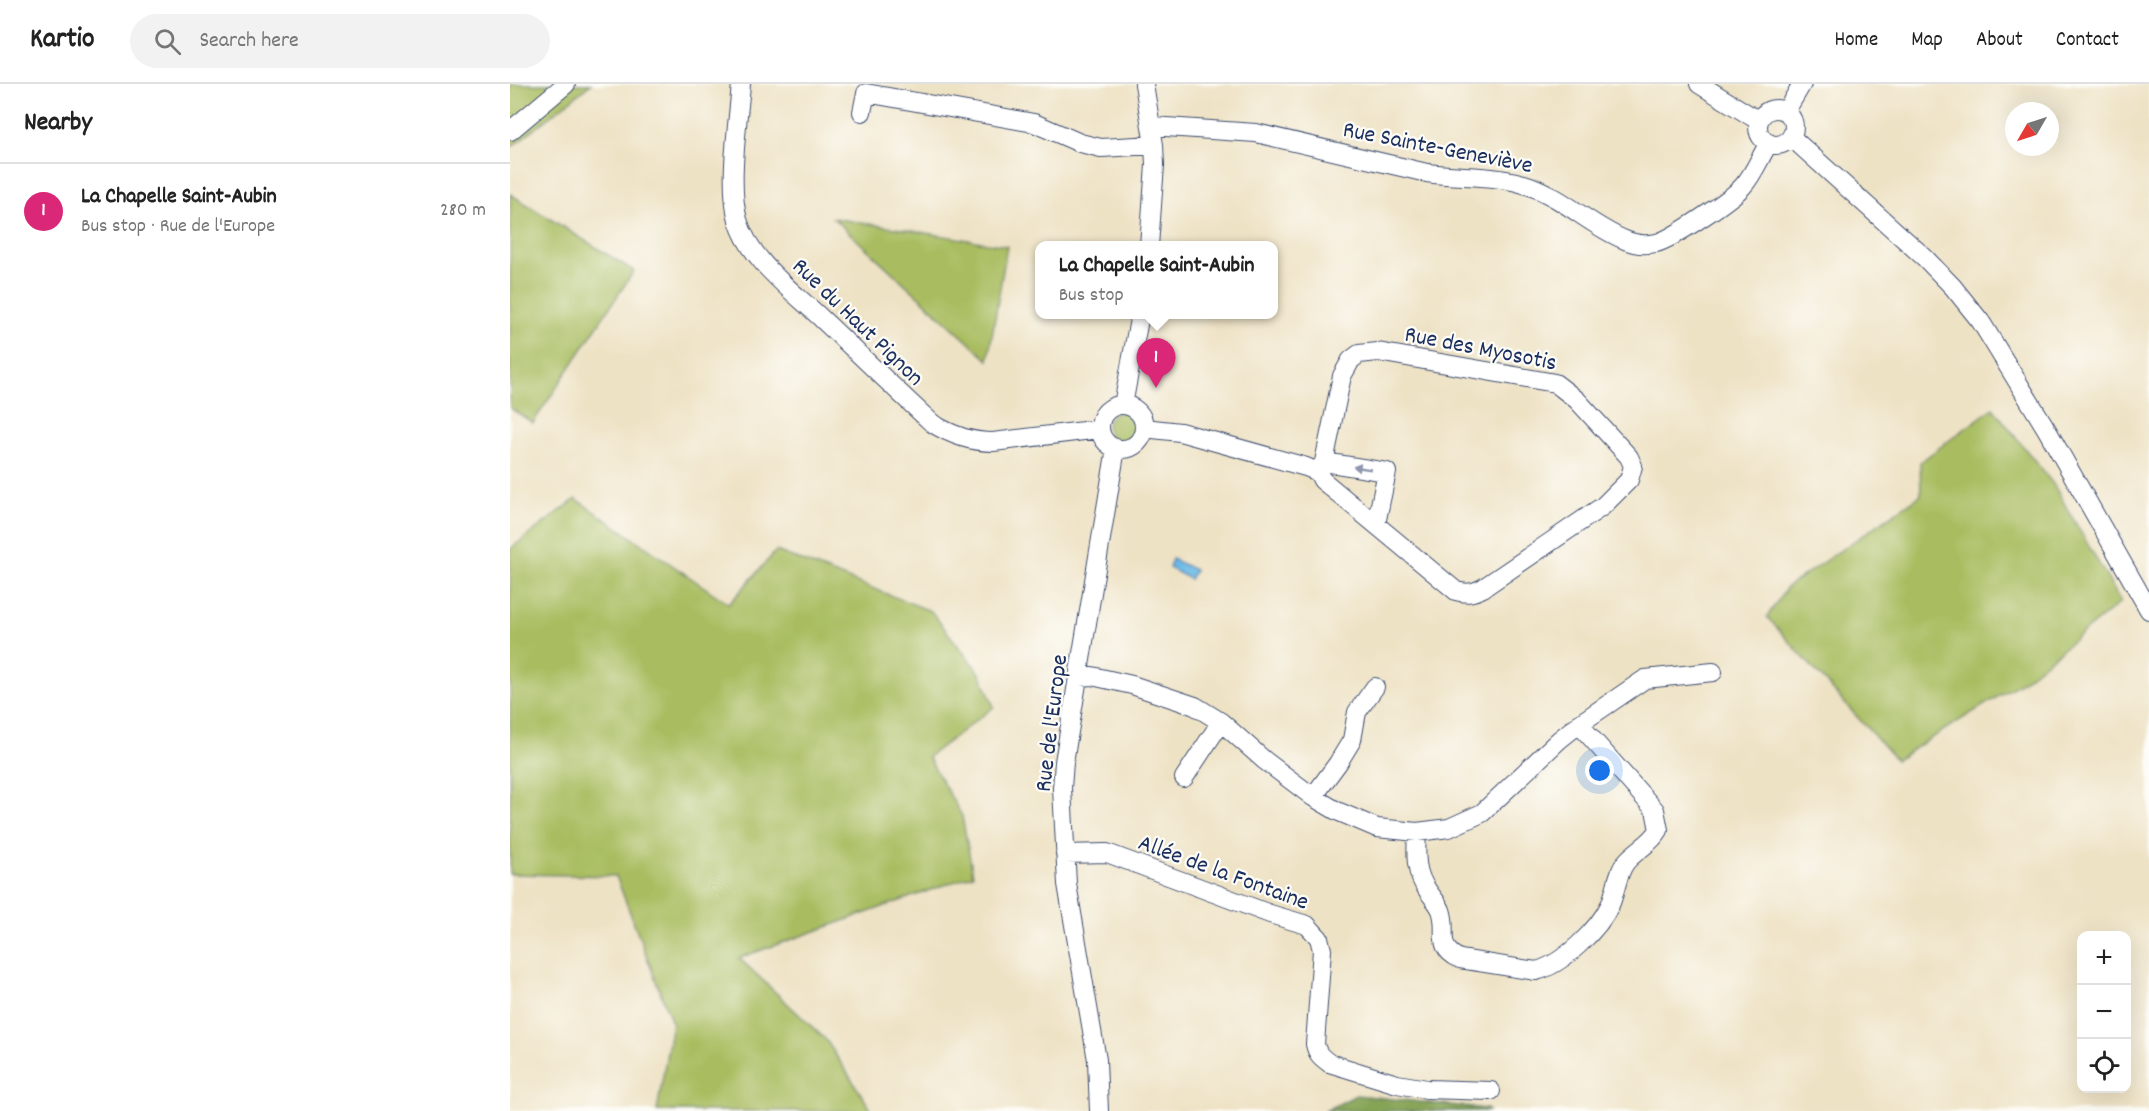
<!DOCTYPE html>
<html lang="en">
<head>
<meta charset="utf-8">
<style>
	body { margin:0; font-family:Dekko,sans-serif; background:#f2f2f2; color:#222 }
	.controls { position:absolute; right:18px; bottom:18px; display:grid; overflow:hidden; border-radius:12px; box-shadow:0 6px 24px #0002 }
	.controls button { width:54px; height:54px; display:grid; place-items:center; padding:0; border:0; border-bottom:2px solid #e0e0e0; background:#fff; color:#222; font:30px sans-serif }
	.compass { position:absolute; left:1495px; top:18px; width:54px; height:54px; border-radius:50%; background:#fff; box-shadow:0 6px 24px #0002; rotate:231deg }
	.you { position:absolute; left:1090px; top:687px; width:21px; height:21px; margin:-15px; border:4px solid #fff; border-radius:50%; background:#1a73e8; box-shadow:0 0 0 9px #1a73e833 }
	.badge { display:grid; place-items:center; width:39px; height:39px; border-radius:50%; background:#db2777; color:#fff; font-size:20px; font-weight:700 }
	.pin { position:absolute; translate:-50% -50px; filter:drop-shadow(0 2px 3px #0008) }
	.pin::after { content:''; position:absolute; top:32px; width:21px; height:18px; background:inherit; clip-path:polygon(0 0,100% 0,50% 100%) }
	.popup { position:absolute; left:525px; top:157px; width:243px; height:78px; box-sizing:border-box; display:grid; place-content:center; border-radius:12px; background:#fff; filter:drop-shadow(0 2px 4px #0005); font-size:20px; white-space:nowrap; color:#767676 }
	.popup b { font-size:22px; color:#222 }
	.popup::after { content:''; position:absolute; left:50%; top:100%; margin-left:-12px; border:12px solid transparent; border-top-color:#fff }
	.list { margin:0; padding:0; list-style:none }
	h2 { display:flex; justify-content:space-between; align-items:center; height:78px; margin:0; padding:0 24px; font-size:26px }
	h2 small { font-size:20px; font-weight:400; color:#767676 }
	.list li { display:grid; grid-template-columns:39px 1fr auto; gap:18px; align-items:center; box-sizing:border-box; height:96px; padding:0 24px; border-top:2px solid #e0e0e0 }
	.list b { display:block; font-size:22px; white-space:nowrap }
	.list p { margin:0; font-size:20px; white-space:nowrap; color:#767676 }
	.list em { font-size:20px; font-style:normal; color:#767676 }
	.icon { flex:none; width:33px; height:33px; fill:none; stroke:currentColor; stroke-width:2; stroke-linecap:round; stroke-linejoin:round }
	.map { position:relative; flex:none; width:1639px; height:1027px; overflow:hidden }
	header { display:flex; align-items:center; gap:36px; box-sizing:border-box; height:84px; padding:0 30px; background:#fff; border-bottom:2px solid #e0e0e0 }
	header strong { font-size:28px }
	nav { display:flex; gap:33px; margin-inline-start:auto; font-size:21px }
	.search { width:420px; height:54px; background:#f2f2f2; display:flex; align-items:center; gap:15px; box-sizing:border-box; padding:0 21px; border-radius:33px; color:#767676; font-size:22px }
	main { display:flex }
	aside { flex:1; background:#fff }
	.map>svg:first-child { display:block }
	.green { fill:#a9bd61; stroke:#627660; stroke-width:1.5 }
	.forest { fill:#86a457; stroke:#506a5a; stroke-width:1.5 }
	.water { fill:#6cbae6; stroke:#4474a2; stroke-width:1.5 }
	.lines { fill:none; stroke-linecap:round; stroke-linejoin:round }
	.minor-casing { stroke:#3b4a6d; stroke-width:20 }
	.minor { stroke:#fff; stroke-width:18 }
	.oneway { fill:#8d97ae }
	.labels { text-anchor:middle; stroke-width:4.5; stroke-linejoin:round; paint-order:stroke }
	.street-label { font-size:24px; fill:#1b2f5e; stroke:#fdfcf7 }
</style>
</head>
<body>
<header>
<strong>Kartio</strong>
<div class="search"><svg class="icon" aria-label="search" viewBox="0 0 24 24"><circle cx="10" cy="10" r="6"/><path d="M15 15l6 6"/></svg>Search here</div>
<nav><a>Home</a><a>Map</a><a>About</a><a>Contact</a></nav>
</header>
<main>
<aside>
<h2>Nearby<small></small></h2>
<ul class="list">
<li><span class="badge">1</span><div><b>La Chapelle Saint-Aubin</b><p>Bus stop · Rue de l'Europe</p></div><em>280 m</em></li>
</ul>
</aside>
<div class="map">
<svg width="1639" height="1027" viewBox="0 0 1639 1027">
	<rect width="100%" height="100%" fill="#fdfcf7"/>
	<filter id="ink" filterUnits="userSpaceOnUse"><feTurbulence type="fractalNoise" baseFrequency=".0167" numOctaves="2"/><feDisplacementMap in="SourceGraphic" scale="12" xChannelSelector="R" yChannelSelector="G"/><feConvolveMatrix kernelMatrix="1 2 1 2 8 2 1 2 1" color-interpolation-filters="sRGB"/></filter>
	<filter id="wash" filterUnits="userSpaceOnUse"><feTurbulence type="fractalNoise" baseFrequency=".008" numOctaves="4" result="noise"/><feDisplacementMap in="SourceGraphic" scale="24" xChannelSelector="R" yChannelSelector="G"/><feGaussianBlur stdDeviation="1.35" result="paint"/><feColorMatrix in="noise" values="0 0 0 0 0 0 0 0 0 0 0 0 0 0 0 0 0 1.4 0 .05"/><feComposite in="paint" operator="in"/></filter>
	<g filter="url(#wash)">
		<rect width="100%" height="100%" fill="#eee2c4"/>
		<path class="green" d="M0 0H81L0 64Z
			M0 110 124 187 23 339 0 324Z
			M323 134 497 162 478 276Z
			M1483 324 1543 400 1611 518 1510 599 1386 676 1257 533 1277 503 1411 411 1410 378Z
			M597 343a15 15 0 1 1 30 0a15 15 0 1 1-30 0Z
			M66 415 219 520 266 467 421 527 471 591 484 623 418 673 452 732 463 791 229 874 316 956 362 1027H147L162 939 106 792 0 790V465Z"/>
		<path class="forest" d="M846 1011 977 1025 979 1027H815Z"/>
		<path class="water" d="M662 475 685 486 680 495 659 484Z"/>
	</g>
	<g filter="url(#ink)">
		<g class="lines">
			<defs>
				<path id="minor" d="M231 0C228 39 218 100 228 136 240 177 283 207 313 236 349 270 385 305 422 339 441 351 460 358 483 358L590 345
					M634 0 644 61 645 81 639 162
					M1189 0 1249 37
					M1248 43a18 18 0 1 1 36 0a18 18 0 1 1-36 0Z
					M1276 27 1292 0
					M352 28 356 9 524 39 570 59 591 64 644 61
					M641 42 746 49 917 89C951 94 987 90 1020 102 1055 115 1081 142 1115 156 1124 160 1136 161 1146 159 1161 156 1223 114 1233 102 1244 90 1250 73 1259 59
					M0 47 56 0
					M1281 53 1415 174 1443 203 1471 238 1537 346 1639 526
					M613 321 630 230
					M590 343a22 22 0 1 1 44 0a22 22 0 1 1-44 0Z
					M634 344 670 348 796 383 808 388 812 396 946 507C957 510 963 509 973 504L1093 422 1119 396 1123 382 1119 373 1067 316 1045 299 868 268 849 270 841 276 832 292 814 378 808 388
					M814 378 877 388 866 440
					M569 593 582 592 622 601 685 622 711 638 754 676 803 713 827 727 867 744 907 748 939 744 972 729 1049 656 1069 640 1135 595 1203 588
					M674 694 711 638
					M803 713 828 679 842 656 847 628 865 603
					M907 748C906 769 904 788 918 807 922 813 928 819 931 826 939 847 924 863 950 875L1026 887C1052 881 1089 845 1100 821 1106 808 1107 789 1116 778 1126 766 1141 760 1149 746L1145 726 1069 640
					M555 770 597 769 760 830 797 841 809 854 812 866 805 960C807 970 811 973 819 979L887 1000 917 1005 981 1007
					M589 1027 587 976 557 800 552 704 554 678 606 364"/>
			</defs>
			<use href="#minor" class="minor-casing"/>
			<use href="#minor" class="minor"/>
		</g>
		<defs><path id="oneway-solid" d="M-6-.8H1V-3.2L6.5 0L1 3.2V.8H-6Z" transform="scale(1.5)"/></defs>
		<use class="oneway" href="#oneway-solid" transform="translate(852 384) rotate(-171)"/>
	</g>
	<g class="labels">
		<g class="street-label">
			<text transform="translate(928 62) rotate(11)" y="8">Rue Sainte-Geneviève</text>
			<text transform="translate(349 237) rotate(44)" y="8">Rue du Haut Pignon</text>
			<text transform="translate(971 263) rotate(11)" y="8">Rue des Myosotis</text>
			<text transform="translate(540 639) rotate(-83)" y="8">Rue de l'Europe</text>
			<text transform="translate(714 787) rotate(20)" y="8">Allée de la Fontaine</text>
		</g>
	</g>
</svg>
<div class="controls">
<button>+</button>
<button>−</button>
<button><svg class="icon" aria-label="locate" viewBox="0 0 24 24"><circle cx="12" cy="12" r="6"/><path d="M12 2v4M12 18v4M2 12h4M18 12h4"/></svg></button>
</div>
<svg class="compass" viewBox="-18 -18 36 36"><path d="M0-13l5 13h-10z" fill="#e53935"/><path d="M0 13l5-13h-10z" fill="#767676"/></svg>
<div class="you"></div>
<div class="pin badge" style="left:646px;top:304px">1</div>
<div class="popup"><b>La Chapelle Saint-Aubin</b>Bus stop</div>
</div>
</main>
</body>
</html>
